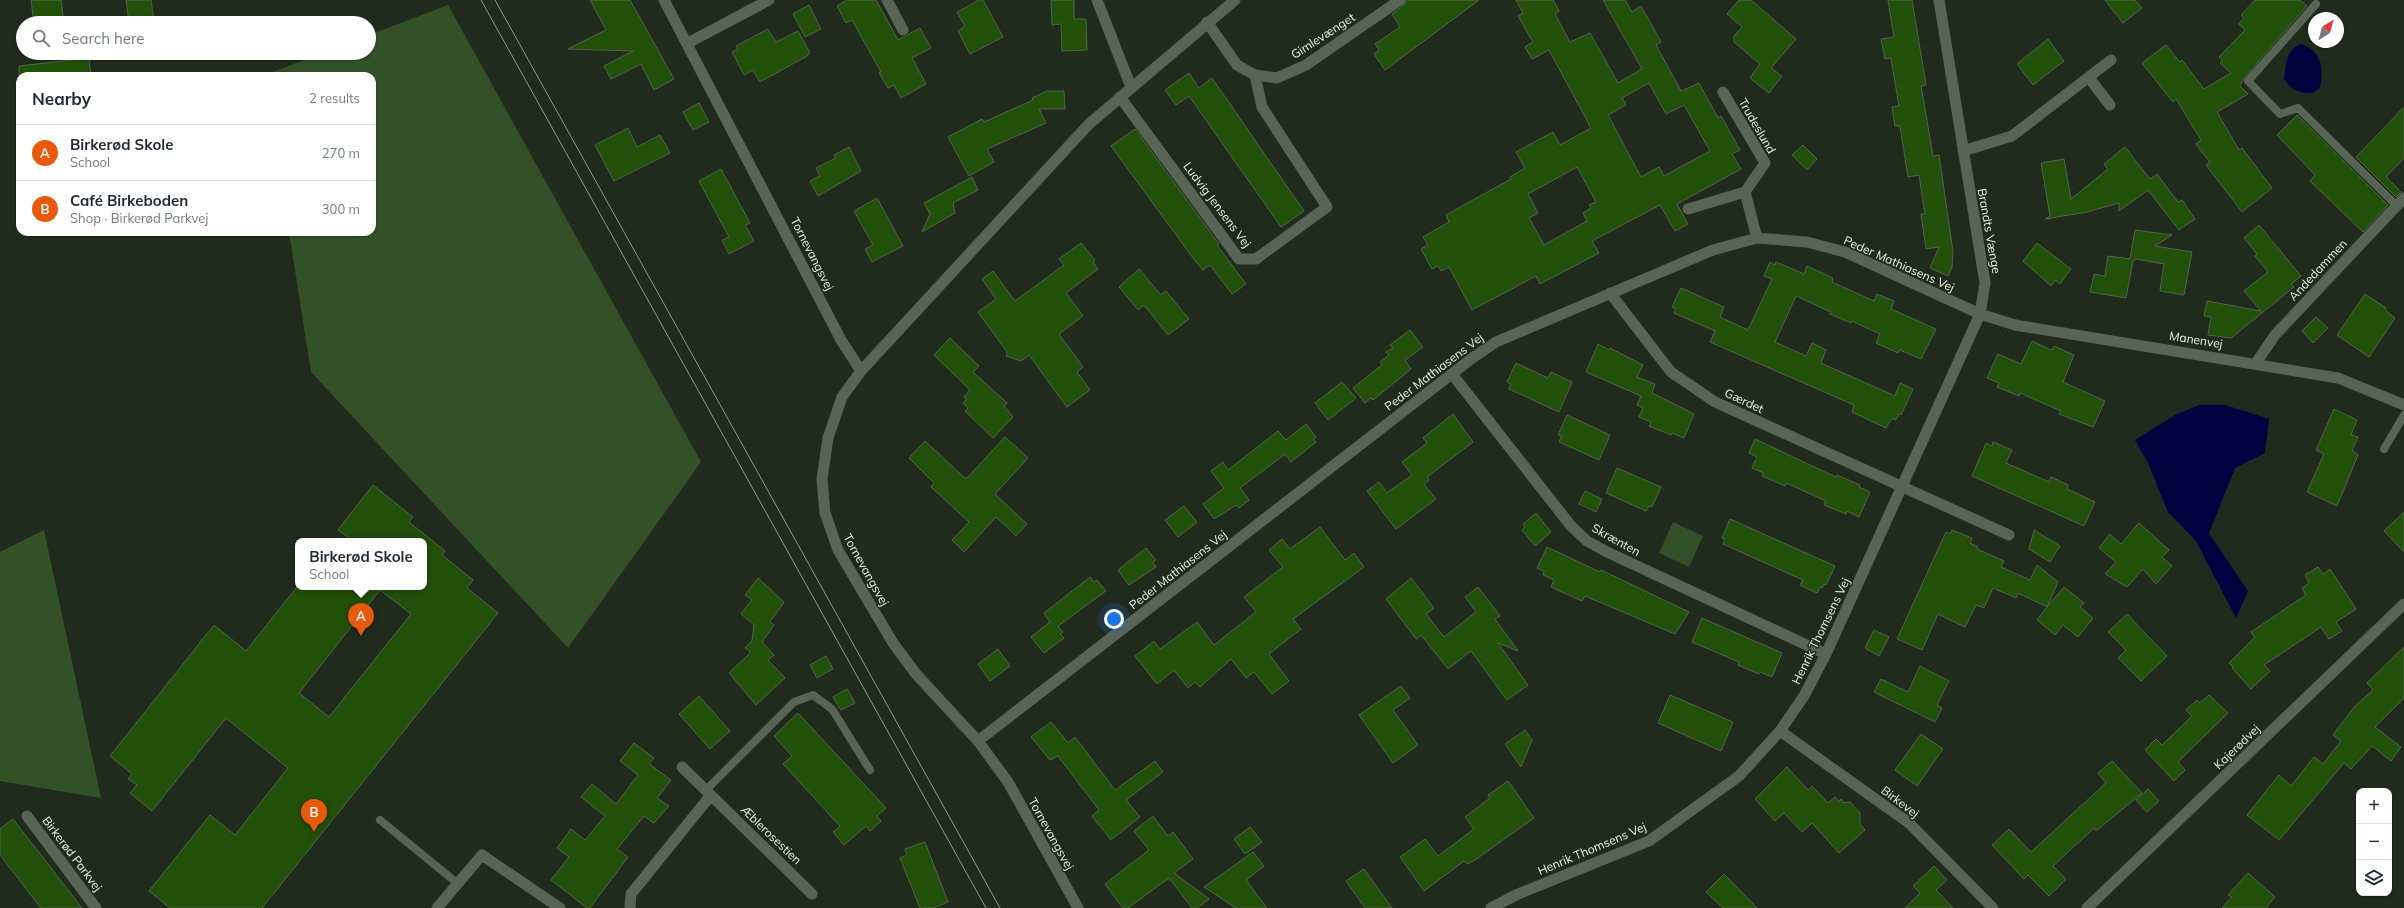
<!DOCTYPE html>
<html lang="en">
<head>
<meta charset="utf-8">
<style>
	body { margin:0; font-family:Mulish,sans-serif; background:#f6f6f7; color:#1f2937 }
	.controls { position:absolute; right:12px; bottom:12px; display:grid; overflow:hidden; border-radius:8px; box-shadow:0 1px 3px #0004 }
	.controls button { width:36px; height:36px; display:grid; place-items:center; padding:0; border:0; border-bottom:1px solid #e0e1e3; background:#fff; color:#1f2937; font:20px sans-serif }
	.compass { position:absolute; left:2308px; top:12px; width:36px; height:36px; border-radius:50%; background:#fff; box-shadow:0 1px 3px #0004; rotate:36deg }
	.you { position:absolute; left:1114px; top:619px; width:14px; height:14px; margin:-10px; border:3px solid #fff; border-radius:50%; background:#1a73e8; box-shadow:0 0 0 6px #1a73e833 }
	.badge { display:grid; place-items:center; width:26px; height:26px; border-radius:50%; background:#ea580c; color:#fff; font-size:13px; font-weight:700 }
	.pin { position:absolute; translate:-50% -33px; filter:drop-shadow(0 1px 2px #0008) }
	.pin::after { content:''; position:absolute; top:21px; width:14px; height:12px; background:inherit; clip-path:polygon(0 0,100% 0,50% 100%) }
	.popup { position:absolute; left:295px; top:538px; width:132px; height:52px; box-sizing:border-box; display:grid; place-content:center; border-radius:8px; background:#fff; filter:drop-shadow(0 1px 3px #0005); font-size:13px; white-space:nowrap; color:#747a83 }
	.popup b { font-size:15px; color:#1f2937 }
	.popup::after { content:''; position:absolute; left:50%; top:100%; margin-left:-8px; border:8px solid transparent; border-top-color:#fff }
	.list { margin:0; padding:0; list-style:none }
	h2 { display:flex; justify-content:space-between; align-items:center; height:52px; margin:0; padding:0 16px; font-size:17px }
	h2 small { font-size:13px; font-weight:400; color:#747a83 }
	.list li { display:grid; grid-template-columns:26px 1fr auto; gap:12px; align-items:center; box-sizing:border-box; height:56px; padding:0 16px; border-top:1px solid #e0e1e3 }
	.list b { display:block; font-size:15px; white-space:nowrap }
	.list p { margin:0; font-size:13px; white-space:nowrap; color:#747a83 }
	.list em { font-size:13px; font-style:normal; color:#747a83 }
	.icon { flex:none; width:22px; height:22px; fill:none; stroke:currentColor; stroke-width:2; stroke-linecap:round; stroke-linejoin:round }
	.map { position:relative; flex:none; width:2404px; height:908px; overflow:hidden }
	.search { position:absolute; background:#fff; box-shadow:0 1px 3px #0004; left:16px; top:16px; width:360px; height:44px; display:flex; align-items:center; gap:10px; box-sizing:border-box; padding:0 14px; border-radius:22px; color:#747a83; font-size:15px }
	.panel { position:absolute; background:#fff; box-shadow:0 1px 3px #0004; left:16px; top:72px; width:360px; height:164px; border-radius:12px }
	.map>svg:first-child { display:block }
	.green { fill:#325127 }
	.water { fill:#030140 }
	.building { fill:#215008; stroke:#556251; fill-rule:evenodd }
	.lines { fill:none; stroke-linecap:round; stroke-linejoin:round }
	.service { stroke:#586554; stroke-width:8 }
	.minor { stroke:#586554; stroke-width:11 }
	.tertiary { stroke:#586554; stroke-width:11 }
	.tram { stroke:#90988d; stroke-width:1 }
	.labels { text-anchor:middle; stroke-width:3; stroke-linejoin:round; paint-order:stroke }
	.street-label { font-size:12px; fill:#ecf3e9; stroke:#202b1d }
</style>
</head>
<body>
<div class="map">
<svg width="2404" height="908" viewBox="0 0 2404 908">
	<rect width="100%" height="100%" fill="#202b1d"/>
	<path class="green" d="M448 5 701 462 568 648 311 372 289 232H372V76L265 75 322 53H369V35Z
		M1673 522 1703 536 1689 567 1659 553Z
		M44 530 101 798 0 781V552Z"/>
	<path class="water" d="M2301 44C2322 51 2324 69 2320 88L2313 93C2300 94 2291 89 2284 79 2286 65 2286 49 2301 44Z
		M2199 405H2225L2269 419 2265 453 2235 468 2209 533 2248 591 2236 618 2196 541 2168 512 2148 463 2135 440 2175 415Z"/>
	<path class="building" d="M31 0H61L64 23H34Z
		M126 0H151L154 22 129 23Z
		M590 0H630L674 79 654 90 641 64 611 79 604 66 633 51 568 49 606 30Z
		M847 0H876L898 40 920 28 931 48 912 58 926 84 901 98 894 85 888 88 879 73 881 72 852 20 846 23 837 6Z
		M979 0H983L1003 37 970 54 958 31 965 26 957 12Z
		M1051 0H1074V19H1086L1087 50 1062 51 1061 24 1052 25Z
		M1407 0H1479L1385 70 1374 54 1379 50 1375 44 1400 27 1392 14 1404 5Z
		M1516 0H1553L1559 11 1555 14 1570 42 1590 33 1618 83 1642 69 1603 0H1625L1632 12 1641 6 1661 42 1656 45 1681 91 1699 83 1718 118 1721 116 1740 150 1732 154 1741 169 1677 204 1688 224 1675 231 1660 205 1592 241 1599 253 1540 284 1536 276 1472 310 1449 267 1441 271 1438 266 1432 269 1421 249 1428 245 1423 237 1449 222 1446 215 1511 179 1510 177 1525 168 1516 152 1553 132 1560 145 1591 128 1549 50 1532 59 1525 47 1533 42 1518 16 1523 13ZM1649 83 1666 114 1684 105 1710 151 1664 176 1659 167 1641 177 1608 115 1626 105 1622 98ZM1577 167 1596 202 1589 205 1591 208 1583 213 1587 221 1544 245 1529 218 1538 213 1528 194Z
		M1739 0H1751L1796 39 1771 68 1782 76 1769 93 1750 78 1760 64 1734 42V36L1742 27 1727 14Z
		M1888 0H1912L1926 85 1921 86 1933 156 1939 155 1953 252 1952 267 1948 276 1930 268 1939 247 1926 249 1921 214H1925L1919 175 1908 177 1900 126H1895L1892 107 1899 106 1891 58 1885 59 1881 39 1894 37Z
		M2105 0H2135L2142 8 2123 23Z
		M2255 0H2300L2307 6 2244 78 2240 86 2248 94 2217 112 2239 150 2242 148 2272 188 2242 212 2206 165 2210 162 2196 144 2201 140 2176 99 2173 102 2142 63 2166 45 2180 62 2182 60 2204 89 2231 73 2220 63 2223 60 2219 57 2245 30 2239 24 2244 18 2241 15Z
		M809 5 821 29 805 37 793 14Z
		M768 29 776 42 798 31 810 53 807 56 760 82 753 70 744 75 732 52 738 49 736 46Z
		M2048 39 2064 61 2033 85 2017 64Z
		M89 58 91 76H19V66Z
		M1189 73 1199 88 1212 78 1304 211 1281 227 1189 96 1176 105 1165 90Z
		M1047 91H1064L1065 109H1039L1046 123 987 149 994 162 969 176 948 137 982 119 984 122 1033 100 1032 98Z
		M699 103 709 122 693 130 683 112Z
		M2404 107V158L2386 177 2401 192 2396 197 2356 157Z
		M2297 115 2388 205 2363 232 2310 181 2315 175 2277 135Z
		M628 128 637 147 660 135 670 153 614 181 595 145Z
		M1135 129 1219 244 1217 245 1246 284 1232 294 1210 265 1203 270 1196 262 1111 146Z
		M1803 145 1817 159 1807 170 1792 155Z
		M849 147 861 171 818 196 810 181 820 176 816 168 836 158 834 155Z
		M2125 147 2150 179 2157 174 2178 202 2182 200 2195 219 2179 230 2148 190 2119 211V203L2087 212 2045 219 2050 216 2041 163 2064 159 2071 199 2108 169 2104 164Z
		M721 169 750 223 745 225 754 241 729 254 722 240 729 237 699 181Z
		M972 177 978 190 953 203 955 213 922 232 930 214 924 203Z
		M877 198 903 246 872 262 865 249 873 245 854 211Z
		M2259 225 2301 276 2291 284 2294 287 2231 338 2208 335 2211 317 2204 316 2207 301 2261 311 2244 291 2268 272 2255 256 2257 254 2244 238Z
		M2135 230 2172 235 2155 246 2192 252 2184 295 2160 291 2164 264 2136 259 2133 261 2126 298 2090 292 2094 274 2105 276 2108 256 2130 259Z
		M1081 243 1095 260 1093 262 1098 269 1066 293 1083 316 1059 334 1083 367 1077 372 1090 390 1067 407 1029 355 1021 361 1006 356 1007 352 978 312 996 299 982 279 993 271 1015 301 1064 265 1059 259Z
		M2037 243 2071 269 2060 284 2055 280 2051 286 2023 261Z
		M1770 262 1775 265 1776 262 1804 274 1807 266 1833 278 1832 282 1874 301 1877 294 1894 301 1891 309 1936 329 1921 359 1900 350 1898 353 1876 343 1880 334 1852 321 1851 323 1830 314 1831 312 1796 296 1775 342 1806 356 1812 343 1826 350 1821 363 1895 396 1900 383 1913 389 1901 415 1899 414 1896 420 1892 418 1886 428 1852 412 1854 405 1710 342 1715 331 1674 313 1676 309 1672 307 1681 288 1724 307 1720 317 1748 330 1772 279 1764 276Z
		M1139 269 1161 295 1166 291 1189 319 1168 335 1144 305 1138 310 1119 287Z
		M2365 294 2386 308 2385 310 2395 318 2369 357 2337 335Z
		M2316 317 2328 328 2313 343 2302 331Z
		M1410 330 1423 347 1405 360 1411 369 1373 400 1371 398 1365 403 1353 388 1382 365 1380 362 1389 355 1386 352 1393 348 1390 345Z
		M950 338 979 366 973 372 1007 403 1004 406 1013 417 993 438 965 411 968 408 963 403 967 399 964 397 970 390 934 355Z
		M2032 341 2051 350 2054 346 2074 355 2063 382 2105 401 2093 427 2059 414 2061 411 2020 393 2019 396 1997 387 1999 383 1987 378 1998 354 2021 364Z
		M1598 344 1609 350 1610 348 1643 365 1637 377 1655 384 1652 393 1694 414 1684 438 1672 433 1671 435 1649 426 1651 422 1639 417 1643 408 1637 405 1641 396 1586 372Z
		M1516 363 1548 378 1551 372 1572 382 1559 412 1509 389 1511 384 1507 382Z
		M1342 382 1356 398 1328 420 1315 403Z
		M2334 409 2357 420 2351 435 2358 437 2352 450 2358 455 2337 506 2307 492 2324 454 2316 450Z
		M1453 414 1473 442 1427 477 1429 480 1424 484 1436 499 1396 529 1367 491 1379 482 1387 493 1412 475 1402 462 1427 443 1423 438Z
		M1567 415 1610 435 1599 460 1559 442 1562 436 1558 435Z
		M1306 424 1316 437 1313 439 1316 442 1291 462 1285 454 1240 488 1249 500 1239 508 1236 505 1214 519 1203 504 1224 488 1211 471 1223 462 1228 470 1278 431 1286 440Z
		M1005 437 1028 458 995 494 1027 524 1016 536 996 517 964 552 952 540 969 522 931 487 934 483 909 458 925 441 966 479Z
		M1755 439 1825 472 1836 477 1837 475 1860 485 1859 487 1870 492 1859 517 1847 511 1846 514 1824 505 1826 501 1802 490 1786 483 1785 486 1762 476 1764 473 1752 468 1757 457 1749 453Z
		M1993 442 2012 450 2006 463 2049 482 2051 477 2068 485 2067 489 2095 502 2084 526 1972 476 1986 443 1992 446Z
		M1617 468 1661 487 1652 507 1649 506 1646 511 1606 493Z
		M373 485 413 517 409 522 445 551 442 555 473 580 467 588 498 613 262 908H170L149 891 210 815 235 835 288 768 226 718 152 811 130 793 137 785 128 779 132 774 110 756 214 625 246 651 297 587H424V541H353L338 530ZM380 590 411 614 329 717 299 693Z
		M1585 491 1602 499 1596 512 1579 504Z
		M1184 506 1197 522 1178 537 1165 520Z
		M2404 512V552L2384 531Z
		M1536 513 1551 532 1535 546 1522 530 1525 527 1523 524Z
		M1730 519 1835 566 1826 585 1824 584 1822 588 1820 587 1817 593 1800 585 1803 580 1723 544 1725 539 1722 538Z
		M2139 523 2169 550 2162 557 2172 566 2156 584 2143 569 2127 587 2105 574 2116 562 2099 548 2110 534 2121 544Z
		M1320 527 1345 560 1354 553 1364 567 1293 619 1301 629 1269 654 1289 681 1272 694 1254 672 1246 678 1231 659 1200 687 1195 682 1188 688 1174 670 1157 684 1135 656 1154 641 1160 649 1197 622 1214 645 1256 612 1244 597 1283 567 1269 550 1282 539 1290 549Z
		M1952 530 1972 538 1970 543 1978 547 1977 549 2004 561 2001 567 2030 580 2037 565 2058 582 2047 607 2064 587 2084 603 2080 607 2093 618 2078 637 2063 625 2055 635 2037 620 2047 607 2018 593 2016 598 1993 588 1984 608 1976 605 1965 627 1938 614 1922 650 1897 639 1946 532 1950 534Z
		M2034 530 2060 546 2050 562 2029 549Z
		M1547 547 1600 572 1601 570 1689 612 1675 634 1585 596 1582 601 1551 587 1554 580 1543 575 1544 571 1537 568Z
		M1146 548 1156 560 1153 562 1156 567 1129 585 1118 570Z
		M2318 567 2323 574 2330 569 2356 609 2336 622 2342 631 2329 639 2321 627 2264 665 2270 671 2251 689 2232 668 2233 667 2229 663 2255 637 2251 632 2306 595 2302 588 2309 583 2305 575Z
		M1090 577 1094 582 1097 580 1106 591 1058 626 1063 632 1060 634 1064 638 1044 653 1031 637 1050 622 1044 613Z
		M758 578 784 602 770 622 774 625 762 642 774 655 768 660 785 678 756 705 729 673 749 654 750 651 745 648 752 641 754 625 741 614 752 600 745 595Z
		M1411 578 1434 608 1426 614 1444 637 1476 612 1465 597 1478 587 1500 616 1495 619 1518 651 1498 643 1528 685 1507 700 1471 651 1448 669 1421 635 1416 639 1386 599Z
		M2127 614 2167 656 2141 681 2118 658 2126 650 2108 632Z
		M1702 618 1782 653 1772 677 1760 672 1759 674 1738 665 1739 662 1692 642Z
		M1874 630 1889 637 1879 656 1865 648Z
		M2404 647V698L2375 727 2401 747 2391 761 2372 746 2351 769 2344 763 2279 840 2247 815 2279 775 2291 786 2314 757 2323 764 2341 741 2333 735 2355 706 2373 690 2367 683Z
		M998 649 1010 666 990 681 978 664Z
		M826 656 833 669 817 678 810 665Z
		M1920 666 1949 681 1937 705 1942 708 1935 722 1874 692 1881 679 1908 692Z
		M1401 686 1410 698 1393 710 1418 745 1393 763 1359 715Z
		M847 689 855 703 841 710 833 697Z
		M1670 695 1733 722 1721 751 1658 723Z
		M2209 695 2228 713 2178 762 2185 770 2174 781 2145 750 2156 739 2162 745 2192 716 2186 710 2197 700 2200 703Z
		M699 696 730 731 710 749 679 714Z
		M798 713 886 808 877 816 881 821 870 831 866 826 844 845 833 832 840 826 783 764 792 756 774 736Z
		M1051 722 1068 743 1075 737 1115 790 1155 761 1163 772 1126 800 1140 817 1111 840 1092 816 1099 810 1058 756 1050 760 1031 737Z
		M1525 730 1532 740 1521 767 1505 744Z
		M1921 734 1943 749 1917 786 1895 770Z
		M634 743 654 758 649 764 671 780 657 798 669 806 654 823 644 816 617 849 628 857 590 908H587L551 880 569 857 557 848 571 829 585 840 605 816 581 797 592 784 616 804 638 775 620 761Z
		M2112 761 2142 793 2096 831 2094 828 2053 866 2066 879 2049 896 2028 875 2024 879 1992 845 2009 829 2031 852 2106 783 2098 773Z
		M1787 767 1808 790 1812 786 1828 803 1835 797 1839 802 1841 799 1844 803 1850 802 1860 813V824L1865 830 1839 853 1812 823 1802 832 1784 813 1775 821 1755 799Z
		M1508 781 1534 818 1475 860 1467 864 1464 861 1424 891 1400 857 1425 839 1438 856 1474 829 1465 817 1490 798 1488 795Z
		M2148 789 2159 801 2147 812 2136 800Z
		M1153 816 1168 836 1173 832 1193 859 1174 873 1209 899 1197 908H1192L1169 878 1128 908H1123L1105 884 1149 850 1134 831Z
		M13 819 82 908H41L0 855V829Z
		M1250 827 1262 842 1245 854 1234 839Z
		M925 842 948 902 933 908H920L900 858 907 855 905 849Z
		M1253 852 1264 866 1246 880 1267 908H1236L1204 887Z
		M1934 866 1947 880 1936 890 1953 908H1905L1920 893 1913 886Z
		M1364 869 1392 908H1365L1346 881Z
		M2248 873 2275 897 2266 908H2222L2232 897 2228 895Z
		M1724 874 1757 908H1723L1706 892Z"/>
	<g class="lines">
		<path class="service" d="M2316 4 2248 81 2280 114 2298 108 2397 206
			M2384 449 2404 415
			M706 790 794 702 813 695 832 709 870 770
			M380 820 457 883"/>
		<path class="minor" d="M664 0 841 340 861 371
			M887 0 903 30
			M1097 0 1131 87
			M1207 22 1237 65 1255 75 1277 78 1306 65 1400 0
			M688 43 769 0
			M2089 78 2110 105
			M1723 92 1765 163 1745 192 1757 238
			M1120 97 1239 259H1256L1327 207 1262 107 1255 75
			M1963 151 2012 136 2111 60
			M1688 209 1745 192
			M1610 293 1671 372 1715 402 2009 535
			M2256 363 2275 335 2404 198
			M1452 374 1571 526 1587 541 1607 552 1826 654
			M1780 731 1909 823 1993 908
			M978 741 1471 359 1496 342 1713 250 1757 238 1807 242 1845 252 1980 314 2015 325 2338 378 2404 405
			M682 767 812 894
			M27 816 96 908
			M437 908 482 855 560 908
			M630 908 631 894 711 795
			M1491 908 1518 894 1649 841 1739 776 1780 731 1804 696 1826 654 1980 314 1985 283 1939 0
			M2087 908 2404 604"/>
		<path class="tertiary" d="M1078 908 1008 782 978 741 916 674 893 643 838 550 825 513 822 479 828 438 842 397 861 371 1089 124 1235 0"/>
		<path class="tram" d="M481 0 986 908
			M495 0 1000 908"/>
	</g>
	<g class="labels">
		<g class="street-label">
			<text transform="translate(1323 36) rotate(-33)" y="4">Gimlevænget</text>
			<text transform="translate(1757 126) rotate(60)" y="4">Trudeslund</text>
			<text transform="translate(1217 205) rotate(53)" y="4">Ludvig Jensens Vej</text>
			<text transform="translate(1989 231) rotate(80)" y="4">Brandts Vænge</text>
			<text transform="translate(812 254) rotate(63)" y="4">Tornevangsvej</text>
			<text transform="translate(1899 264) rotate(24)" y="4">Peder Mathiasens Vej</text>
			<text transform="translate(2318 270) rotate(-47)" y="4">Andedammen</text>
			<text transform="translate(2196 340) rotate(9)" y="4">Manenvej</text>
			<text transform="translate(1434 372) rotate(-37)" y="4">Peder Mathiasens Vej</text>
			<text transform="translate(1744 401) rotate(25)" y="4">Gærdet</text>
			<text transform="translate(1616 540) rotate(29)" y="4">Skrænten</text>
			<text transform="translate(866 570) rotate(61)" y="4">Tornevangsvej</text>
			<text transform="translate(1178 570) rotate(-38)" y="4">Peder Mathiasens Vej</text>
			<text transform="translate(1821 631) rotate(-64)" y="4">Henrik Thomsens Vej</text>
			<text transform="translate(2237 747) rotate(-44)" y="4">Kajerødvej</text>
			<text transform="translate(1900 802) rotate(37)" y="4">Birkevej</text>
			<text transform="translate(1051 834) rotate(61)" y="4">Tornevangsvej</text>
			<text transform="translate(771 835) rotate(44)" y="4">Æblerosestien</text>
			<text transform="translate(1592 849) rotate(-23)" y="4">Henrik Thomsens Vej</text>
			<text transform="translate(72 854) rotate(53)" y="4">Birkerød Parkvej</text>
		</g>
	</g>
</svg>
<div class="controls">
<button>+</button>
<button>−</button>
<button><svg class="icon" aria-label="layers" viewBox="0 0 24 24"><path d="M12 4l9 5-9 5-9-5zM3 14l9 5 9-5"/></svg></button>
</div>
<svg class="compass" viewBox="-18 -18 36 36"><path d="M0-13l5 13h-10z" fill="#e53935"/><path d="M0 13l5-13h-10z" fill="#747a83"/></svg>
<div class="you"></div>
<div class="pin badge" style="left:361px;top:636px">A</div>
<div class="popup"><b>Birkerød Skole</b>School</div>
<div class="pin badge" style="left:314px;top:832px">B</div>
<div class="search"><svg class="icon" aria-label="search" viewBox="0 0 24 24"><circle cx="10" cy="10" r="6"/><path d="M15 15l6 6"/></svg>Search here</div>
<section class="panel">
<h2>Nearby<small>2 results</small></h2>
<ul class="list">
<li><span class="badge">A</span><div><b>Birkerød Skole</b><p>School</p></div><em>270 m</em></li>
<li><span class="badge">B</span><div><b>Café Birkeboden</b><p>Shop · Birkerød Parkvej</p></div><em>300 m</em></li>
</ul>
</section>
</div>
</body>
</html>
